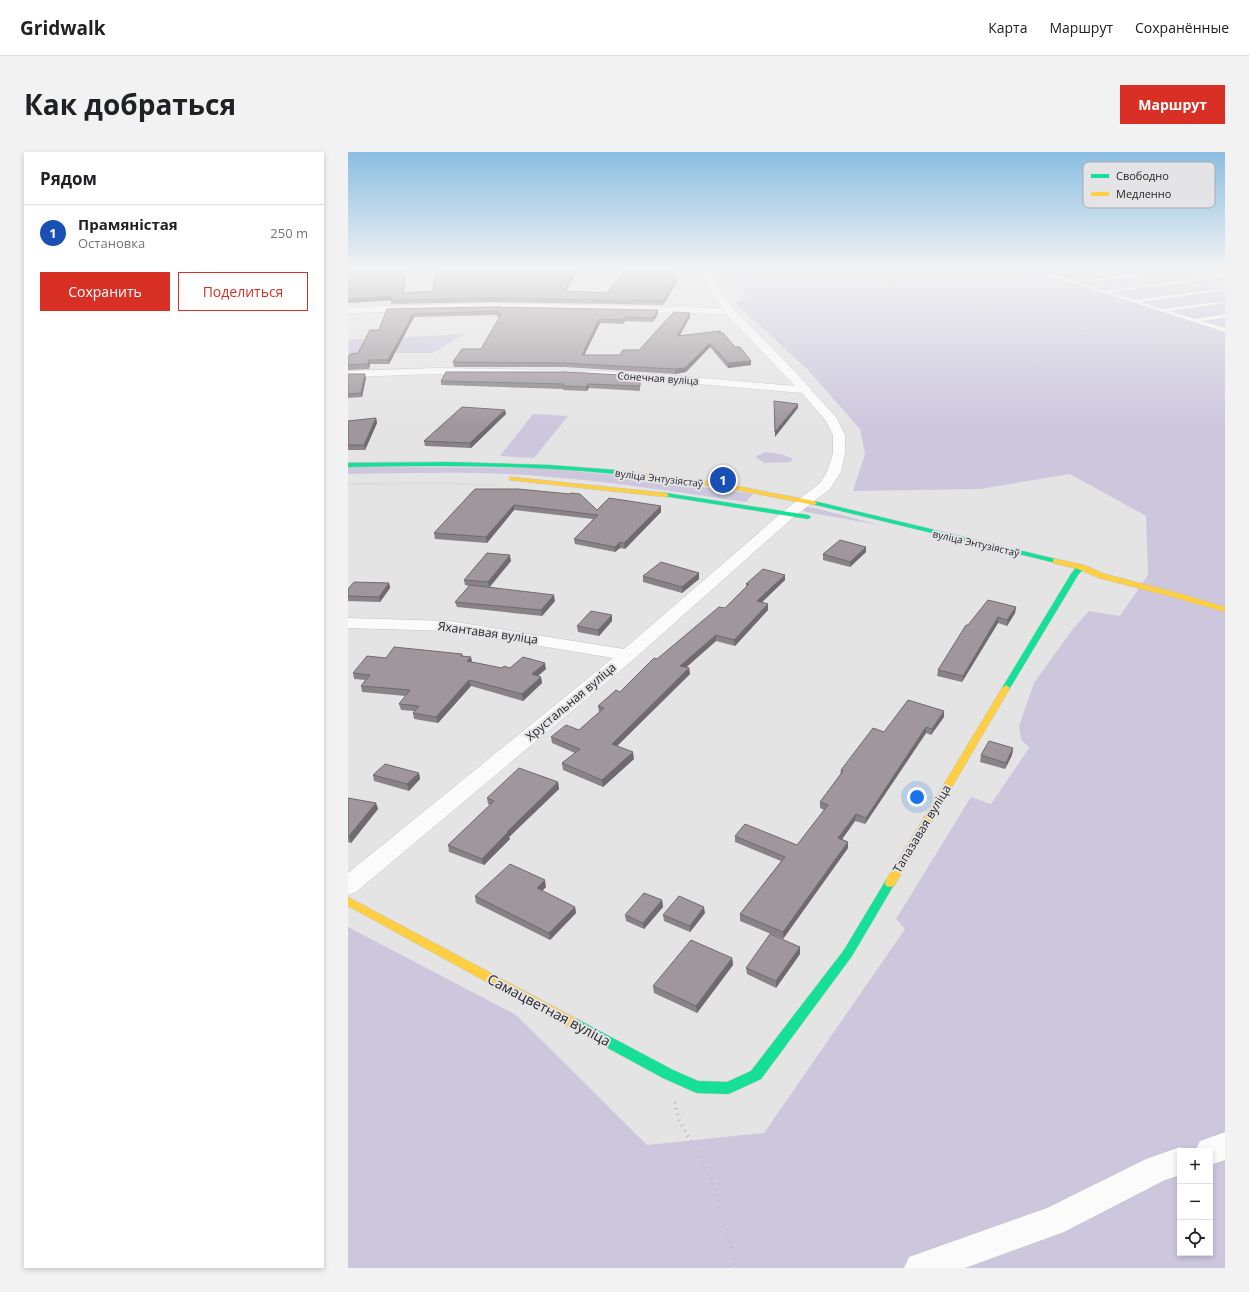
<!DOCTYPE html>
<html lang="ru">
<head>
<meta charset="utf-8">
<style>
	body { margin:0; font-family:"Open Sans",sans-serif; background:#f2f2f2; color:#202124 }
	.controls { position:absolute; right:12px; bottom:12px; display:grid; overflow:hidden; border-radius:0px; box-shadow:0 2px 6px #0003 }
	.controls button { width:36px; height:36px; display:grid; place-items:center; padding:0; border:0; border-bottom:1px solid #e0e0e0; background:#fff; color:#202124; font:20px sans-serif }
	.you { position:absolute; left:569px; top:645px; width:14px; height:14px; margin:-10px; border:3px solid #fff; border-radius:50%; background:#1a73e8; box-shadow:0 0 0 6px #1a73e833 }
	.badge { display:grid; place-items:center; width:26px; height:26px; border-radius:50%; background:#d93025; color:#fff; font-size:13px; font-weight:700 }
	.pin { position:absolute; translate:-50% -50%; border:2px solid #fff; box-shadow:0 1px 4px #0006 }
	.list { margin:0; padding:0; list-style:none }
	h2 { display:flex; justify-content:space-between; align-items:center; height:52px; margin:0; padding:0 16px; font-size:17px }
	h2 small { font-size:13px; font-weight:400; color:#757577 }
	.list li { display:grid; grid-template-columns:26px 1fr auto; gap:12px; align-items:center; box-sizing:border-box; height:56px; padding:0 16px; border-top:1px solid #e0e0e0 }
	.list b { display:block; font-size:15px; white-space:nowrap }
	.list p { margin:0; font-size:13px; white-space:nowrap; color:#757577 }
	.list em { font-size:13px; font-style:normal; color:#757577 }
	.actions { display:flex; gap:8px; padding:12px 16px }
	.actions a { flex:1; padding:9px 0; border:1px solid #d93025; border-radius:0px; text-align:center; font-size:14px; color:#d93025 }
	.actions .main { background:#d93025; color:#fff }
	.icon { flex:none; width:22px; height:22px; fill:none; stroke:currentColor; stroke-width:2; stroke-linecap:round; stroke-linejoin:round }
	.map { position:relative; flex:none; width:877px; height:1116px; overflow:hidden; border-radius:0px }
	header { display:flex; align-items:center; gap:24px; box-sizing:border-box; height:56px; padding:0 20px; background:#fff; border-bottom:1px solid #e0e0e0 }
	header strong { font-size:19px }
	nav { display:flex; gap:22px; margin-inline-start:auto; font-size:14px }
	.intro { display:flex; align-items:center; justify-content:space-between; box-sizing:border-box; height:96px; padding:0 24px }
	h1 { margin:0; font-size:28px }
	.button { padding:10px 18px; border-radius:0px; background:#d93025; color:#fff; font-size:14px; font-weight:700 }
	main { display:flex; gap:24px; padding:0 24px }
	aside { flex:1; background:#fff; border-radius:0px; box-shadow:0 2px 6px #0003 }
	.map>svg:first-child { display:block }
	.green { fill:#ccc7dd; fill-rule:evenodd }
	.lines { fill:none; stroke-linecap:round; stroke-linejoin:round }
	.lane-casing { stroke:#c2c2c4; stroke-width:1 }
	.street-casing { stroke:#c2c2c4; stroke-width:1 }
	.fast-casing { stroke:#c2c2c4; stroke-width:1 }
	.slow-casing { stroke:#c2c2c4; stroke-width:1 }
	.path-far1 { stroke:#c4c3c4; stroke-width:1.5; stroke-dasharray:0.5 1.5; stroke-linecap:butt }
	.path { stroke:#c4c3c4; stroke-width:3.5; stroke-dasharray:1.5 4.5; stroke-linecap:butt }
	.lane { fill:#fbfbfb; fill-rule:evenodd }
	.street { fill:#fbfbfb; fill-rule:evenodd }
	.fast { fill:#16e098; fill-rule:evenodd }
	.slow { fill:#ffcf43; fill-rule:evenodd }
	.wall { fill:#898286 }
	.shaded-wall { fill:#6f6a6d }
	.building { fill:#9f979c; stroke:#6f6a6d }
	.labels { text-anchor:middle; stroke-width:4; stroke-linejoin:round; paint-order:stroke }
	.far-street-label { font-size:10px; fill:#272728; stroke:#e4e3e6 }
	.street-label { font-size:12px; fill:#272728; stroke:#e4e3e6 }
	.near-street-label { font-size:14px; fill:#272728; stroke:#e4e3e6 }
	.key { fill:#e4e3e6; stroke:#ababad; stroke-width:1 }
	.key-label { font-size:11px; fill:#272728 }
</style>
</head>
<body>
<header>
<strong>Gridwalk</strong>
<nav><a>Карта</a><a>Маршрут</a><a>Сохранённые</a></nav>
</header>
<div class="intro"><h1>Как добраться</h1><a class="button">Маршрут</a></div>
<main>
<aside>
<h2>Рядом<small></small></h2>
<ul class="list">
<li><span class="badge" style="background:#1a4fb4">1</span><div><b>Прамяністая</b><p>Остановка</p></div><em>250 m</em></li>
</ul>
<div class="actions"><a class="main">Сохранить</a><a>Поделиться</a></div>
</aside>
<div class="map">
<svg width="877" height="1116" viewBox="0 0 877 1116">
	<rect width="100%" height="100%" fill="#e4e4e5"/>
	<path class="green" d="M362 117H877V1116H0V775L168 863 299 993 416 981 557 777 548 767 623 645 643 652 681 596 673 587 671 574 686 531 724 478 741 459 772 464 800 423 798 364 722 322 632 337 505 339 517 302 512 277 460 218 387 151 399 145 394 139ZM832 999H862V1101H832Z
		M116 182 85 201H0L1 188Z
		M185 262 220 264 186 306 152 304Z
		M417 300 432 302 444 306 443 310 417 311 407 305Z
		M0 315 194 316 276 324 405 342 398 350C329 340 260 329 191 324 127 319 64 321 0 322Z
		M458 355 467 356 532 373 458 360 454 357Z"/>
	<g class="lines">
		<defs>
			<path id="lane" d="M682 117H689L729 130 825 117H839L733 131 757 139 877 123V125L762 140 786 148 877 136V138L793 150 815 157 877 149V151L822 159 847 167 877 162V166L853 169 877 176V180Z
				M765 117H773L746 124 744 123Z"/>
			<path id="street" d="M343 117H353L361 122 385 157 438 210 461 235 463 236 464 239 488 265 497 283V301L493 320 482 337 447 364 286 507 8 740 0 743V721L265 506 101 479 0 476V466L101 469 276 497 437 358 472 331 479 320 485 301V283L478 269 454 241 283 226 243 225 237 222 243 219 283 220 447 234 378 162 143 157 0 161V155L143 151 375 156 355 126Z
				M88 216 212 218 217 221 212 224 88 222 0 225V219Z
				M877 980V1008L862 1013V999H847L852 989Z
				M832 995 842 999H832V1023L817 1028 716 1080 617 1116H556L561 1105 699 1056 798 1007Z"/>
			<path id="fast" d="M100 310 201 313 268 318 271 320 268 322C179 313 90 313 0 315V311Z
				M318 341 460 363 463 365 460 367 316 344V342Z
				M466 349 708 407 712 409 708 411 464 352V350Z
				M730 413H733L737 415 730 423 662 536 661 538H655L654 536 723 422Z
				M542 727 546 728 547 731 504 804 413 927 385 940 380 942 349 941 344 939 315 926 221 875 219 871 221 867 225 866 229 867 325 918 350 929 379 930 403 919 496 798 538 728Z"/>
			<path id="slow" d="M268 318 373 331 466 349 469 351 466 353 373 335 266 321 265 320Z
				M163 325 318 341 321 343 318 345 161 328V326Z
				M705 407H708L736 413 757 422 834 442 877 455V460L828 446 751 426 730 417 705 411Z
				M658 533 662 536 546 734 542 735 538 734 537 731 538 728 654 536Z
				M0 745 229 867 231 871 229 875 225 876 221 875 0 754Z"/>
		</defs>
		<use href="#lane" class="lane-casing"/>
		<use href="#street" class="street-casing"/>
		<use href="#fast" class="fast-casing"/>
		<use href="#slow" class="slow-casing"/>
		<path class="path-far1" d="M496 117 566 140 670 169 745 180 877 191
			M454 212 877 217
			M0 332 86 331 147 333"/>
		<path class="path" d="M327 950 331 968 364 1028 387 1109 386 1116"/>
		<use href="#lane" class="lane"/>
		<use href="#street" class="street"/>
		<use href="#fast" class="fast"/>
		<use href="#slow" class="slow"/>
	</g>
	<path class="wall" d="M0 117H59L56 141 218 139 259 141 329 130 315 153 143 150 43 152V148L0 151Z
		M142 155 310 162 305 170 277 169 275 172 252 171 236 203H272L291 198 342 161V165L332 183 373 182 403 213 380 216 362 195 338 220 327 222 217 215H106L105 210 133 197 152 165H149V163L66 165 41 212H22L21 217 0 218V205L10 201 31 178 39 157Z
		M0 222 18 226 14 245 0 246Z
		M292 224V239L241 236 239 239 215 238V237L93 233V229Z
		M157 258 158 262 123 296 77 294 76 289Z
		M28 266 29 271 17 298H0V269Z
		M127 337 249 358 313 354V360L277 397 272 396 267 400 227 392 226 387 245 367 166 358 139 391 87 387 86 381Z
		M518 400 502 415 475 408V402Z
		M163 409 142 435 207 449 194 464 109 455 107 450 121 434 117 433 116 428Z
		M351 421V427L334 441 295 430V424Z
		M437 428 414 450 420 452V458L387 494 368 489 338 515 341 516 342 522 269 594 286 607 255 635 215 618 214 611 227 601 204 591 203 585 231 578 251 560 250 554 272 540 309 507 377 456 398 435V432Z
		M41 431 42 436 32 450 0 449V437Z
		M668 455 667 461 659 474 650 471 614 530 589 524 590 518 620 473Z
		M264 469 251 484 230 480 229 474Z
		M114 502 115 504 123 505 124 510 154 516 198 517 190 524 193 525 194 531 175 549 123 534 90 571 66 567 65 561 66 559 53 558 51 552 58 544 14 540 13 534 17 528 6 527 5 521 38 506Z
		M596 565 583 583 578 581 517 672 507 669 494 687 500 690V696L435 787 392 769V762L433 709 387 690V684L449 693 476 658 472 656V650L492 623 493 618 536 580Z
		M665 596 664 603 657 617 632 610 633 603Z
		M71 621 72 627 61 639 26 629 25 623Z
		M210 630 211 637 161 685 162 687 136 713 101 700 100 693 142 653 140 652 139 646Z
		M0 646 28 651 30 657 3 691 0 690Z
		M198 735 194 739 227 755 228 761 202 788 128 751 127 744Z
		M314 748 315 755 296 777 278 769 277 763Z
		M357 761 342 780 316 769 315 763Z
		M452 795V802L428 836 399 822 398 816Z
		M384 806 385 813 349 861 306 841 305 834Z"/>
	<path class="shaded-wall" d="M58 117H59L55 144 54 141Z
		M228 117H231L216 143V139Z
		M329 126V130L315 153V149Z
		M44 144 45 148 0 151V147Z
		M310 158V162L305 170V166Z
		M342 161V165L329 188V184Z
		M65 162 66 165 41 212 40 208Z
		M277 165V169L275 172V168Z
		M251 167 252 171 234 208V203Z
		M362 191V195L338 220 327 222V217Z
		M21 208 22 212 21 217 20 212Z
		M403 209V213L380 216V211Z
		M17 222 18 226 14 245 13 241Z
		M240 232 241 236 239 239 238 235Z
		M450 252V256L427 285V280Z
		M157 258 158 262 123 296 122 291Z
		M28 266 29 271 17 298 16 293Z
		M166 353V358L139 391 138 385Z
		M313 354V360L277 397 276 391Z
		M272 390V396L267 400V395Z
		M518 395V400L502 415V410Z
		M162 403 163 409 141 435 140 430Z
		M351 421V427L334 441V435Z
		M437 423V428L409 455V449Z
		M41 431 42 436 32 450 31 445Z
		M206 443 207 449 194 464 193 458Z
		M420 452V458L387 494 386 488Z
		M668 455 667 461 659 474V468Z
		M264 463V469L251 484 250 478Z
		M650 465V471L614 530 615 524Z
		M368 483V489L333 520 332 514Z
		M123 505 124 511 119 509Z
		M197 511 198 517 185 528 184 522Z
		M341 516 342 522 265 598 264 592Z
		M193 525 194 531 175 549 174 542Z
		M121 528 123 534 90 571 88 565Z
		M596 559V565L583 583 584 577Z
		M578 575V581L517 672 518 666Z
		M665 596 664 603 657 617 658 611Z
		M285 600 286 607 255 635 254 628Z
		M71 621 72 627 61 639 59 632Z
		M210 630 211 637 161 685 162 687 136 713 134 707 159 680Z
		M28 651 30 657 3 691 1 684Z
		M508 662 507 669 490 693V686Z
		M500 690V696L435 787V780Z
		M197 728 198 735 190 743 189 736Z
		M314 748 315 755 296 777 295 771Z
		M227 755 228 761 202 788 201 781Z
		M356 755 357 761 342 780V774Z
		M452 795V802L428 836V829Z
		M384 806 385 813 349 861 348 854Z"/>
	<path class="building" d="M0 117H58L54 141 85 139 87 117H228L216 139 259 141 277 117H322L329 126 315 149 142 146 42 148 44 144 0 147Z
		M142 155 310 158 305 166 277 165 275 168 251 167 234 203H272L275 198H291L326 160 342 161 329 184 373 179 371 182 375 181 387 195H392L403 209 380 211 362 191 337 216 327 217 216 211 105 210 114 197H133L154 161H148L150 159 65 162 40 208H21L20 212 0 213V205L2 202 10 201 22 178H31L39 157Z
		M98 220H217L292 224V234L240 232 238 235 214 234 216 232 93 229Z
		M0 222H17L13 241 0 242Z
		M426 249 450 252 427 280Z
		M114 255 157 258 122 291 76 289Z
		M28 266 16 293H0V269Z
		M127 337H170L222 342 223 341 232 342 249 358 261 346 313 354 276 391 272 390 267 395 226 387 250 363 166 353 138 385 86 381Z
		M492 388 518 395 502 410 475 402Z
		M139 401 162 403 140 430 116 428Z
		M313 410 351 421 334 435 295 424Z
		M415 417 437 423 409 449 420 452 386 488 368 483 332 514 341 516 264 592 285 600 254 628 214 611 232 597 203 585 218 573 231 578 256 556 250 554 268 538 272 540 306 506 309 507 371 455 377 456 401 432H398Z
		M6 430 41 431 31 445 0 444V437Z
		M122 433 206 443 193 458 107 450Z
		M640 448 668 455 659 468 650 465 615 524 590 518 618 473H620Z
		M243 459 264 463 250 478 229 474Z
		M46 495 114 502 113 504 123 505 119 509 154 516 156 514 162 516 175 505 197 511 184 522 193 525 174 542 121 528 88 565 65 561 71 554 51 552 62 538 13 534 22 523 5 521 19 504 38 506Z
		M560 548 596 559 584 577 578 575 518 666 508 662 490 686 500 690 435 780 392 762 437 705 387 684 397 672 449 693 480 653 472 650 495 619 493 618 525 576 536 580Z
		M641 589 665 596 658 611 633 603Z
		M37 612 71 621 59 632 25 623Z
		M171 616 210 630 159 680H160L134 707 100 693 146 649 139 646Z
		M0 646 28 651 1 684H0Z
		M162 712 197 728 189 736 227 755 201 781 127 744Z
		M296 741 314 748 295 771 277 763Z
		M331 744 356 755 342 774 315 763Z
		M422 782 452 795 428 829 398 816Z
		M343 788 384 806 348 854 305 834Z"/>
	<linearGradient id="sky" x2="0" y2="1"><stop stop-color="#8abee2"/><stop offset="0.43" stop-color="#f3f3f3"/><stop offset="1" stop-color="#f3f3f3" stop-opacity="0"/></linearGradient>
	<rect width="877" height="273" fill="url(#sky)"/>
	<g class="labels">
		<g class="far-street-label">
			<text transform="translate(310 226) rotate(4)" y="4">Сонечная вуліца</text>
			<text transform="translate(311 326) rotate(7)" y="4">вуліца Энтузіястаў</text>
			<text transform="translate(628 391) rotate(13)" y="4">вуліца Энтузіястаў</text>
		</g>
		<g class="street-label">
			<text transform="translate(140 481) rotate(8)" y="4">Яхантавая вуліца</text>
			<text transform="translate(223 550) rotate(-40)" y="4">Хрустальная вуліца</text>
			<text transform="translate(574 677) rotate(-59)" y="4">Тапазавая вуліца</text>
		</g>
		<g class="near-street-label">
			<text transform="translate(201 858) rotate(28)" y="5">Самацветная вуліца</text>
		</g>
	</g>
	<rect x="735" y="10" width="132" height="46" rx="6" class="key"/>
	<rect x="743" y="22" width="18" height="4" fill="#16e098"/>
	<rect x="743" y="40" width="18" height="4" fill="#ffcf43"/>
	<g class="key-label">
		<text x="768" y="28">Свободно</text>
		<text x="768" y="46">Медленно</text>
	</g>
</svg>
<div class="controls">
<button>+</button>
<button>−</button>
<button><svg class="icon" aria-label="locate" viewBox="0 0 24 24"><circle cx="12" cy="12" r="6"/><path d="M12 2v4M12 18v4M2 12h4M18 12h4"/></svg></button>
</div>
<div class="you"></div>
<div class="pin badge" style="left:375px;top:328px;background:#1a4fb4">1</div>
</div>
</main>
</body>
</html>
